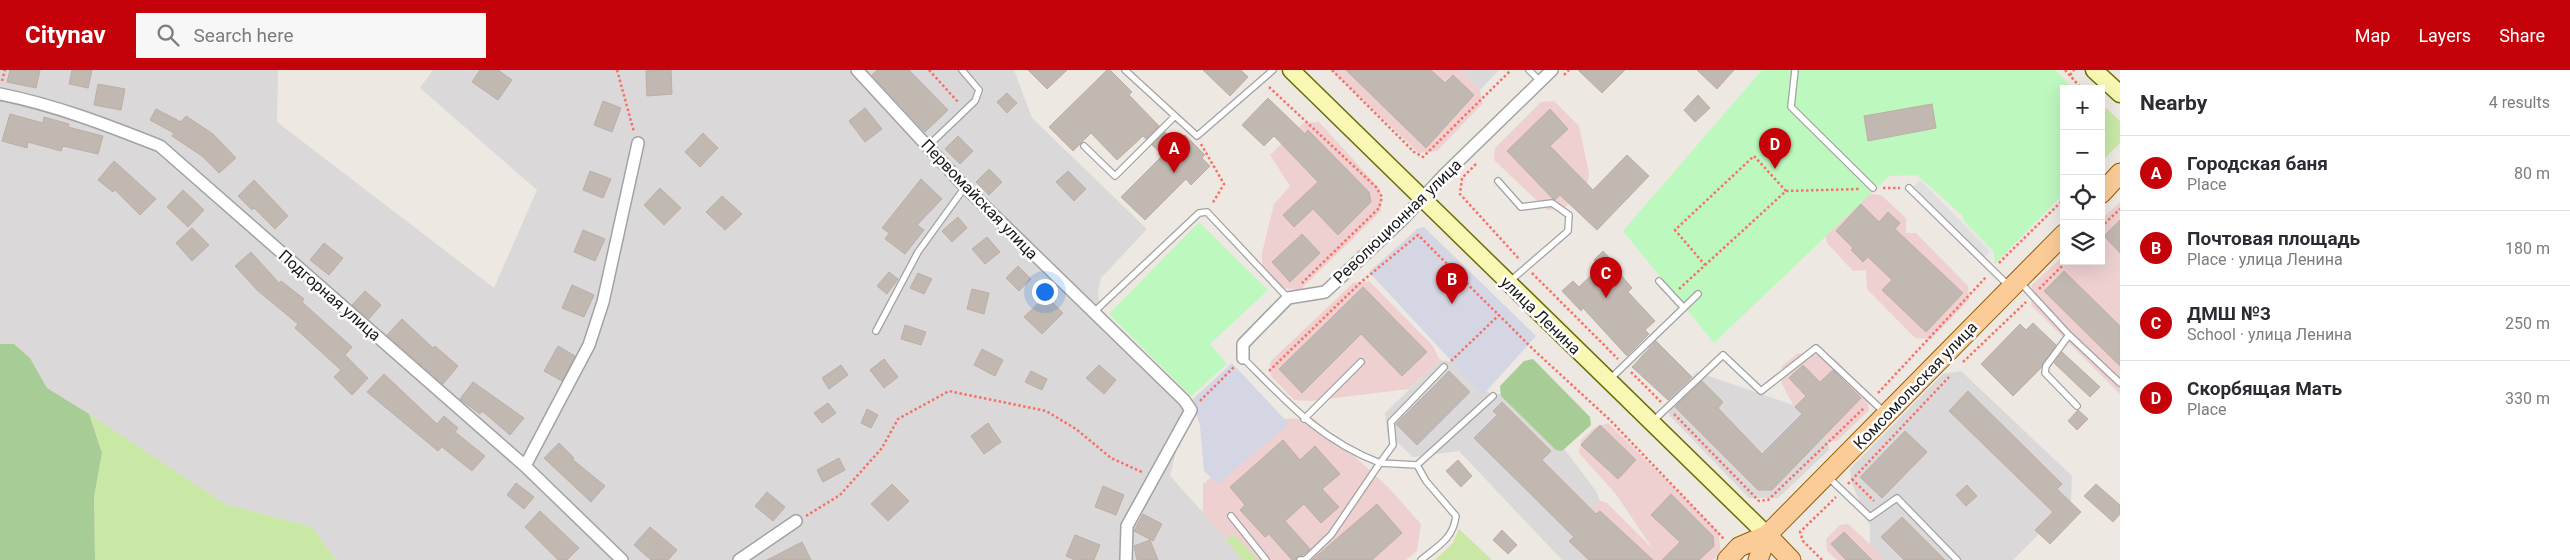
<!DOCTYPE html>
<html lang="en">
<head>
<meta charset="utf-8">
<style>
	body { margin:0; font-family:Roboto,sans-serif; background:#f7f7f7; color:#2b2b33 }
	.controls { position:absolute; right:15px; top:15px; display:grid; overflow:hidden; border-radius:0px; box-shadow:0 5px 20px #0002 }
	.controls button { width:45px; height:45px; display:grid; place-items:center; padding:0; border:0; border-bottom:1px solid #e1e1e2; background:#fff; color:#2b2b33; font:25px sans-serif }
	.you { position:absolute; left:1044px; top:221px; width:18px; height:18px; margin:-12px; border:4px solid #fff; border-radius:50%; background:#1a73e8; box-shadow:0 0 0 8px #1a73e833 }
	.badge { display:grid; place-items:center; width:32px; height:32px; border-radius:50%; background:#c5020a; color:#fff; font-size:16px; font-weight:700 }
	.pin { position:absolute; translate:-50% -41px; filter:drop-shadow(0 1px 2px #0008) }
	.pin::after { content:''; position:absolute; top:26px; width:18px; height:15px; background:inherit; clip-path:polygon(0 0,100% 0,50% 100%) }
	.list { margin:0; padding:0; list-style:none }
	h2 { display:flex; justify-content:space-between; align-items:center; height:65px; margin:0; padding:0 20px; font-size:21px }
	h2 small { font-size:16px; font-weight:400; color:#7c7c81 }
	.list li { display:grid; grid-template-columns:32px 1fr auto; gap:15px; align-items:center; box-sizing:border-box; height:75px; padding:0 20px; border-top:1px solid #e1e1e2 }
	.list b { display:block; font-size:19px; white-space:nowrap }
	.list p { margin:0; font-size:16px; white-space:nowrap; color:#7c7c81 }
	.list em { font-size:16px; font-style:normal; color:#7c7c81 }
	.icon { flex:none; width:28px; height:28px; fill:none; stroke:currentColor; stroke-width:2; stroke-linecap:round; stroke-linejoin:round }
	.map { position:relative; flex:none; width:2120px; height:490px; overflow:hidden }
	header { display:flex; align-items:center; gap:30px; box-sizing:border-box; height:70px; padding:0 25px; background:#c5020a; color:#fff }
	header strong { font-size:24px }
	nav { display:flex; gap:28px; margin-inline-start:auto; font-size:18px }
	.search { width:350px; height:45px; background:#f7f7f7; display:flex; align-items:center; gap:12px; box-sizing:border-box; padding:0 18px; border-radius:0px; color:#7c7c81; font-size:19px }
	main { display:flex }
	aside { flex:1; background:#fff }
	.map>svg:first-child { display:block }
	.residential { fill:#dad8d8 }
	.commercial { fill:#eed0d0 }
	.grass { fill:#c9e8a6 }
	.forest { fill:#a8cc96 }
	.park { fill:#bdf8bf }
	.parking { fill:#dfdfdf }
	.plaza { fill:#d5d6e3 }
	.building { fill:#c1b8b1; stroke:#beaea4 }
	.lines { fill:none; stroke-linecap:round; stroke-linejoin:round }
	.service-casing { stroke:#a2a2a2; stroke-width:8 }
	.minor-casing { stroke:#a2a2a2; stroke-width:14 }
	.secondary-casing { stroke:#686f06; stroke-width:19 }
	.primary-casing { stroke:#915c01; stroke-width:21 }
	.path { stroke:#f87067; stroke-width:2.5; stroke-dasharray:2.5 2.5; stroke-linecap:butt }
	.service { stroke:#fff; stroke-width:5.5 }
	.minor { stroke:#fff; stroke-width:11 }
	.secondary { stroke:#f8f8b4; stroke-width:16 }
	.primary { stroke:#fbcc98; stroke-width:19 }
	.labels { text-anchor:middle; stroke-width:5; stroke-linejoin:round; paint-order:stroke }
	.street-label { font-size:16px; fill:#1b1b1b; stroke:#fff }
</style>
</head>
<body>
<header>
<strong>Citynav</strong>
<div class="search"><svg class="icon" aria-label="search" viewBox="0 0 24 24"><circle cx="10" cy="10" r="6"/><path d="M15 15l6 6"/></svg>Search here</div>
<nav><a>Map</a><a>Layers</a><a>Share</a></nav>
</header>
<main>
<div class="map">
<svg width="2120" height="490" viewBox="0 0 2120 490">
	<rect width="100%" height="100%" fill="#ede8e1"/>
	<path class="residential" d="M0 0H278L277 52 494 218 537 120 420 18 433 0H1014L1032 48 1147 159 1101 208 1098 222 1102 254 1186 340 1170 406 1246 490H336L312 457 225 434 47 318 30 288 14 274H0Z
		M1460 0H1499L1480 20Z
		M1440 290 1458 293 1490 324H1507L1562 376 1596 421 1600 431 1594 435 1633 490H1562L1459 381 1413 387 1387 363 1385 343Z
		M1961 301 2072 406 2071 432 2013 490H1885L1870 474V456L1852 414 1850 399 1943 304Z
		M1697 302 1793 335 1828 371 1829 380 1778 428H1749L1669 345V329Z"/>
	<path class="commercial" d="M1331 0H1460L1480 20 1482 34 1437 81 1419 83Z
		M1554 31 1579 56 1589 103 1587 117 1563 139 1547 140 1494 90 1495 78 1541 32Z
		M1319 52 1380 119 1381 141 1300 220 1282 218 1262 195V183L1274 134 1290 116 1270 85 1303 53Z
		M1861 123 1881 125 1906 148V163H1916L1968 216 1969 230 1931 269 1915 268 1867 219 1866 200 1853 201 1827 173 1824 157Z
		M2120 132V324L2031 235 2032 215 2064 185V191H2101V150Z
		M1369 211 1432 275 1440 290 1409 319 1310 331 1294 330 1271 306 1270 292 1353 213Z
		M1809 283 1835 289 1867 323 1869 340 1837 371H1828L1793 335 1781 312 1782 296 1797 284Z
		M1313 348 1389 418 1421 454 1417 481 1406 490H1246L1203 443V414L1280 349Z
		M1608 353 1718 461 1721 482 1713 490H1633L1596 444 1594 435 1600 431 1607 433 1653 479 1615 423 1579 383 1581 370 1594 358Z
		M1848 454 1870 474 1885 490H1837L1827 481 1826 469 1840 455Z"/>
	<path class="grass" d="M2106 38 2120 51V73L2105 88 2102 87 2104 40Z
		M89 344 225 434 312 457 336 490H95L94 427 102 383Z
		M1459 459 1492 490H1435L1453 473Z
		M1233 464 1258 490H1243L1226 471Z"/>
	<path class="forest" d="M0 274H14L30 288 47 318 89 344 102 383 94 427 95 490H0Z
		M1533 289 1590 347 1591 355 1562 381 1556 380 1501 326 1500 316 1524 291Z"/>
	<path class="park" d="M1762 0H2056L2073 19H2064V123L1995 194 1993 181 1964 151 1963 146 1917 105 1889 106 1714 273 1623 161Z
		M1199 152 1268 220 1210 274 1227 294 1191 326 1109 244Z"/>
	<path class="parking" d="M1920 110 1990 181 1983 189 1912 118Z"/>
	<path class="plaza" d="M1424 157 1536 266 1483 325 1369 202 1417 159Z
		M1232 293 1289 354 1218 414 1204 401 1200 356 1192 330Z"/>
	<path class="building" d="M10 0H40L36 18 7 12Z
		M72 0H92L88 18 69 14Z
		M480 0H498L512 10 498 30 472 12Z
		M660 0H671L672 24 647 26 646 1Z
		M877 0H909L948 40 925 62 872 5Z
		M1028 0H1067L1047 19Z
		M1107 0H1110L1132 22 1129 25 1159 56 1146 69 1143 66 1117 90 1091 63 1073 81 1049 57Z
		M1203 0H1241L1248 7 1230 26Z
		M1346 0H1431L1445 13 1453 5 1474 25 1426 78Z
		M1578 0H1625L1602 23Z
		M1697 0H1734L1717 19Z
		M98 14 125 19 121 40 94 35Z
		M1007 23 1017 33 1007 43 997 32Z
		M1698 25 1710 38 1695 52 1684 40Z
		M1268 28 1305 64 1308 60 1369 122 1371 132 1338 165 1313 139 1294 157 1283 145 1318 112 1274 66 1264 76 1242 55Z
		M603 31 621 38 612 62 594 55Z
		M1932 34 1936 58 1868 71 1864 46Z
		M865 38 882 59 865 72 849 51Z
		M156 39 181 52 186 46 213 64 236 88 219 103 202 86 172 66 174 63 150 50Z
		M1550 39 1568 59 1550 76 1593 120 1627 85 1649 106 1597 160 1560 125 1555 130 1553 129 1507 81Z
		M10 44 43 53 44 47 69 54 68 57 103 66 98 84 63 76 61 81 28 72 27 78 2 71Z
		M1165 62 1169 67 1174 62 1181 69 1185 65 1205 85 1202 88 1210 96 1191 115 1186 109 1145 150 1121 127 1163 85 1152 75Z
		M703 63 718 78 700 97 685 82Z
		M958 66 973 81 960 94 945 79Z
		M114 91 156 129 140 145 115 120 113 122 98 110Z
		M989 99 1002 112 989 125 976 112Z
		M590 101 611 109 603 128 583 120Z
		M1068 101 1086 119 1074 131 1056 112Z
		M921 109 942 129 917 155 924 160 905 184 885 169 889 163 882 158Z
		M254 110 288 146 275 159 254 138 252 140 238 126Z
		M660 118 681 138 664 155 644 135Z
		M183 120 204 140 188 157 167 137Z
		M722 126 742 144 725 160 706 142Z
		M1861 134 1879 152 1888 142 1900 153 1895 159 1963 223 1926 262 1882 220 1892 210 1868 187 1863 192 1851 180 1853 178 1836 161Z
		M958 147 967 158 952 172 942 161Z
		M2120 150V183L2104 166Z
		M192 158 209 175 192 191 176 173Z
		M583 160 605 169 595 191 574 182Z
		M1302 164 1320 183 1290 212 1272 192Z
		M987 167 1000 182 985 194 972 179Z
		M324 173 343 188 329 205 310 190Z
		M1603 181 1622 202 1620 204 1632 218 1628 222 1655 251 1645 260 1649 264 1627 286 1583 238 1581 241 1562 221 1573 211 1579 217 1600 197 1594 190Z
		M251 182 279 213 281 211 304 229 302 232 352 277 345 285 368 308 352 325 334 307 341 300 295 258 298 254 257 220 235 196Z
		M1018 196 1031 209 1019 221 1006 208Z
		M2064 201 2120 256V296L2044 221Z
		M889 202 898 209 887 224 877 216Z
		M918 203 932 209 924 224 910 218Z
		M572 215 594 225 584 247 562 238Z
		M1363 217 1427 282 1402 306 1361 264 1302 323 1279 299Z
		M972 219 989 223 984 244 967 239Z
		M365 221 381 235 369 249 352 235Z
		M1046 226 1063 243 1042 264 1024 247Z
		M402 249 433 278 435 276 458 296 443 314 387 265Z
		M2033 253 2056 275 2041 298 2013 326 1981 294 2020 254 2026 260Z
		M905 255 926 262 921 275 901 269Z
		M1656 271 1692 307 1668 330 1632 297Z
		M558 276 575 286 562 311 544 301Z
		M982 279 1003 290 995 306 974 295Z
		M2062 282 2100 317 2090 327 2054 293Z
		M884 289 898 307 884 318 870 300Z
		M841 295 848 305 829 319 822 308Z
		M1099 295 1116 310 1104 324 1086 308Z
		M1803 295 1820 312 1833 300 1861 328 1772 420H1758L1675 337 1702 311 1723 332 1718 338 1762 384 1802 344 1795 337 1806 326 1789 308Z
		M1031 301 1047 309 1042 320 1025 312Z
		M1449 301 1470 322 1417 375 1396 354Z
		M384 304 437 354 444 346 458 358 455 362 485 386 472 401 442 377 438 381 367 322Z
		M473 312 524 348 510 365 482 341 480 344 460 329Z
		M1968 321 2062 414 2057 419 2081 442 2050 474 2035 460 2053 442 1949 341Z
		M1502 332 1551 381 1542 390 1596 444 1600 441 1653 490H1589L1569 471 1574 467 1474 368 1497 345 1493 341Z
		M828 333 836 343 822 353 814 343Z
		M867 339 878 345 871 358 861 353Z
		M2078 340 2088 349 2077 360 2068 351Z
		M988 353 1001 372 984 384 971 366Z
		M1600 355 1636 390 1618 409 1581 375Z
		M1905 361 1927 382 1882 428 1860 407Z
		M1283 370 1300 390 1315 376 1340 404 1322 419 1339 437 1321 453 1304 434 1285 451 1310 479 1303 485 1297 486 1295 490H1292L1269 464 1265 467 1240 440 1245 435 1230 417Z
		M559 373 574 388 572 389 605 416 591 432 544 388Z
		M839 388 845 400 823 412 817 400Z
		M1458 390 1472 406 1461 417 1446 401Z
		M516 413 534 427 524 439 507 425Z
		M892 414 909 431 888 451 871 434Z
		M2096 414 2120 435V444L2113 452 2084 426Z
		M1967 415 1977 426 1966 436 1956 425Z
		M1103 416 1124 425 1116 445 1095 437Z
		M767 422 785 437 773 451 755 436Z
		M1671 424 1713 466 1714 476 1699 490H1662L1680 472 1651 445Z
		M1377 434 1402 463 1372 490H1312Z
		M540 441 579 478 567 490H558L525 457Z
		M1143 444 1162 454 1153 471 1134 461Z
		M1902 447 1945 490H1904L1881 467Z
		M650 457 677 480 668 490H651L634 475Z
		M1502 460 1517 475 1508 484 1493 470Z
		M1844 462 1872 490H1846L1831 474Z
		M1075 465 1100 475 1094 490H1075L1066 486Z
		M1150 470 1158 490H1137L1134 476Z
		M802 472 811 490H767Z"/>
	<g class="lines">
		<defs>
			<path id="service" d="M1125 0 1197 66 1273 0
				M1529 0 1541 12
				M1795 0 1791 37 1873 118
				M928 76 975 31 979 20 962 0
				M1084 76 1115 106 1174 47
				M1498 111 1521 137 1552 133 1569 145 1568 161 1509 212
				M1909 118 2009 216
				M1659 211 1684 238
				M2020 212 2069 265 2120 313
				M1094 242 1199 143 1207 142 1288 228
				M876 261 918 182 965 117
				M2069 265 2046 296 2045 303 2077 336
				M1243 288C1288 333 1319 369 1380 393L1331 465 1305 490H1300
				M1444 297 1391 352 1393 375 1380 393 1417 395 1493 326
				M1609 310 1698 224
				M1304 349 1361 292
				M1652 352 1723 285 1761 321 1816 278 1884 342
				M1417 395 1426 411 1456 446C1453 469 1438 476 1421 490
				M1828 407 1870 447 1897 428 1957 490
				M1231 446 1266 490"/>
			<path id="minor" d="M857 0 965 117 1184 330 1191 340 1127 456 1126 490
				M0 24C55 35 107 55 160 76L525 396 622 490
				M1243 288V274L1288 228 1325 222 1403 149 1445 104 1552 0
				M525 396 589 275 603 232 638 73
				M739 490 796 451"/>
			<path id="secondary" d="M1291 0 1767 465
				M2094 0 2120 24"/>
			<path id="primary" d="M2101 124 2120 103
				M1767 465 1791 490
				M1727 490 1739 477 1767 465 2064 164
				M1758 490 1767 465"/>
		</defs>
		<use href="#service" class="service-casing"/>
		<use href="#minor" class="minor-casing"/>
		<use href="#secondary" class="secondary-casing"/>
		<use href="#primary" class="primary-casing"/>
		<path class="path" d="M617 0 634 62
			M929 0 958 32
			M1332 0 1414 82 1423 87 1511 0
			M2065 0 2082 19
			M1564 5 1569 0
			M2070 5 2074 0
			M2 11 5 0
			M1269 17 1376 117 1382 127 1379 138 1302 213
			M1201 74 1224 114 1212 134
			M1476 94 1462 108 1460 124 1520 190
			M1883 118H1900
			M1786 121 1860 119
			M2101 157 2120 139
			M1999 193 2064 129
			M1532 203 1618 289
			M1679 219 1786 121 1754 86 1675 160 1705 195
			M2039 219 2067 191
			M1451 291 1499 245
			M1963 292 2026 232
			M1269 301 1360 213 1418 165 1536 282 1610 350 1725 470
			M1631 302 1661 332
			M1878 323 1987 206
			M1200 331 1235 296
			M1674 344 1759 431 1768 430 1864 338
			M1852 409 1874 431
			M1848 414 1949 307
			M806 446 840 425 882 378 898 349 949 321 1046 341 1076 359 1111 388 1144 403
			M1822 490 1803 471 1800 462 1836 427"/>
		<use href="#service" class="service"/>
		<use href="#minor" class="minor"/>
		<use href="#secondary" class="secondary"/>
		<use href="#primary" class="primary"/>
	</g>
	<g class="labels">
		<g class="street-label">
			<text transform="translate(980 129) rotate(46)" y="6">Первомайская улица</text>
			<text transform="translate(1397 151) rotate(-44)" y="6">Революционная улица</text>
			<text transform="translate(330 225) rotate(41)" y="6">Подгорная улица</text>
			<text transform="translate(1541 245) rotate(44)" y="6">улица Ленина</text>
			<text transform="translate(1915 315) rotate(-46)" y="6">Комсомольская улица</text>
		</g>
	</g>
</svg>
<div class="controls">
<button>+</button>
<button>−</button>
<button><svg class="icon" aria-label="locate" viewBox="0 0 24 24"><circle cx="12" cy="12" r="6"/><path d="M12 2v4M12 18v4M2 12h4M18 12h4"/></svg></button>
<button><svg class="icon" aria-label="layers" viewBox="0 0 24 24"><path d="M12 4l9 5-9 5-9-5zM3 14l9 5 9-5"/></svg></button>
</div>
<div class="you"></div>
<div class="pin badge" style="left:1174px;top:103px">A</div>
<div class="pin badge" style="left:1452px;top:234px">B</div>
<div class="pin badge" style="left:1606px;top:228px">C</div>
<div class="pin badge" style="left:1775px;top:99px">D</div>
</div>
<aside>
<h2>Nearby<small>4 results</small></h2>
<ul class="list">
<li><span class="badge">A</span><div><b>Городская баня</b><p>Place</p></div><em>80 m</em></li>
<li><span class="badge">B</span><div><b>Почтовая площадь</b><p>Place · улица Ленина</p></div><em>180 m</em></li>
<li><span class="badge">C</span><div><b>ДМШ №3</b><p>School · улица Ленина</p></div><em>250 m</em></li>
<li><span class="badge">D</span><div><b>Скорбящая Мать</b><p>Place</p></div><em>330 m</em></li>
</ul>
</aside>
</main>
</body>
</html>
